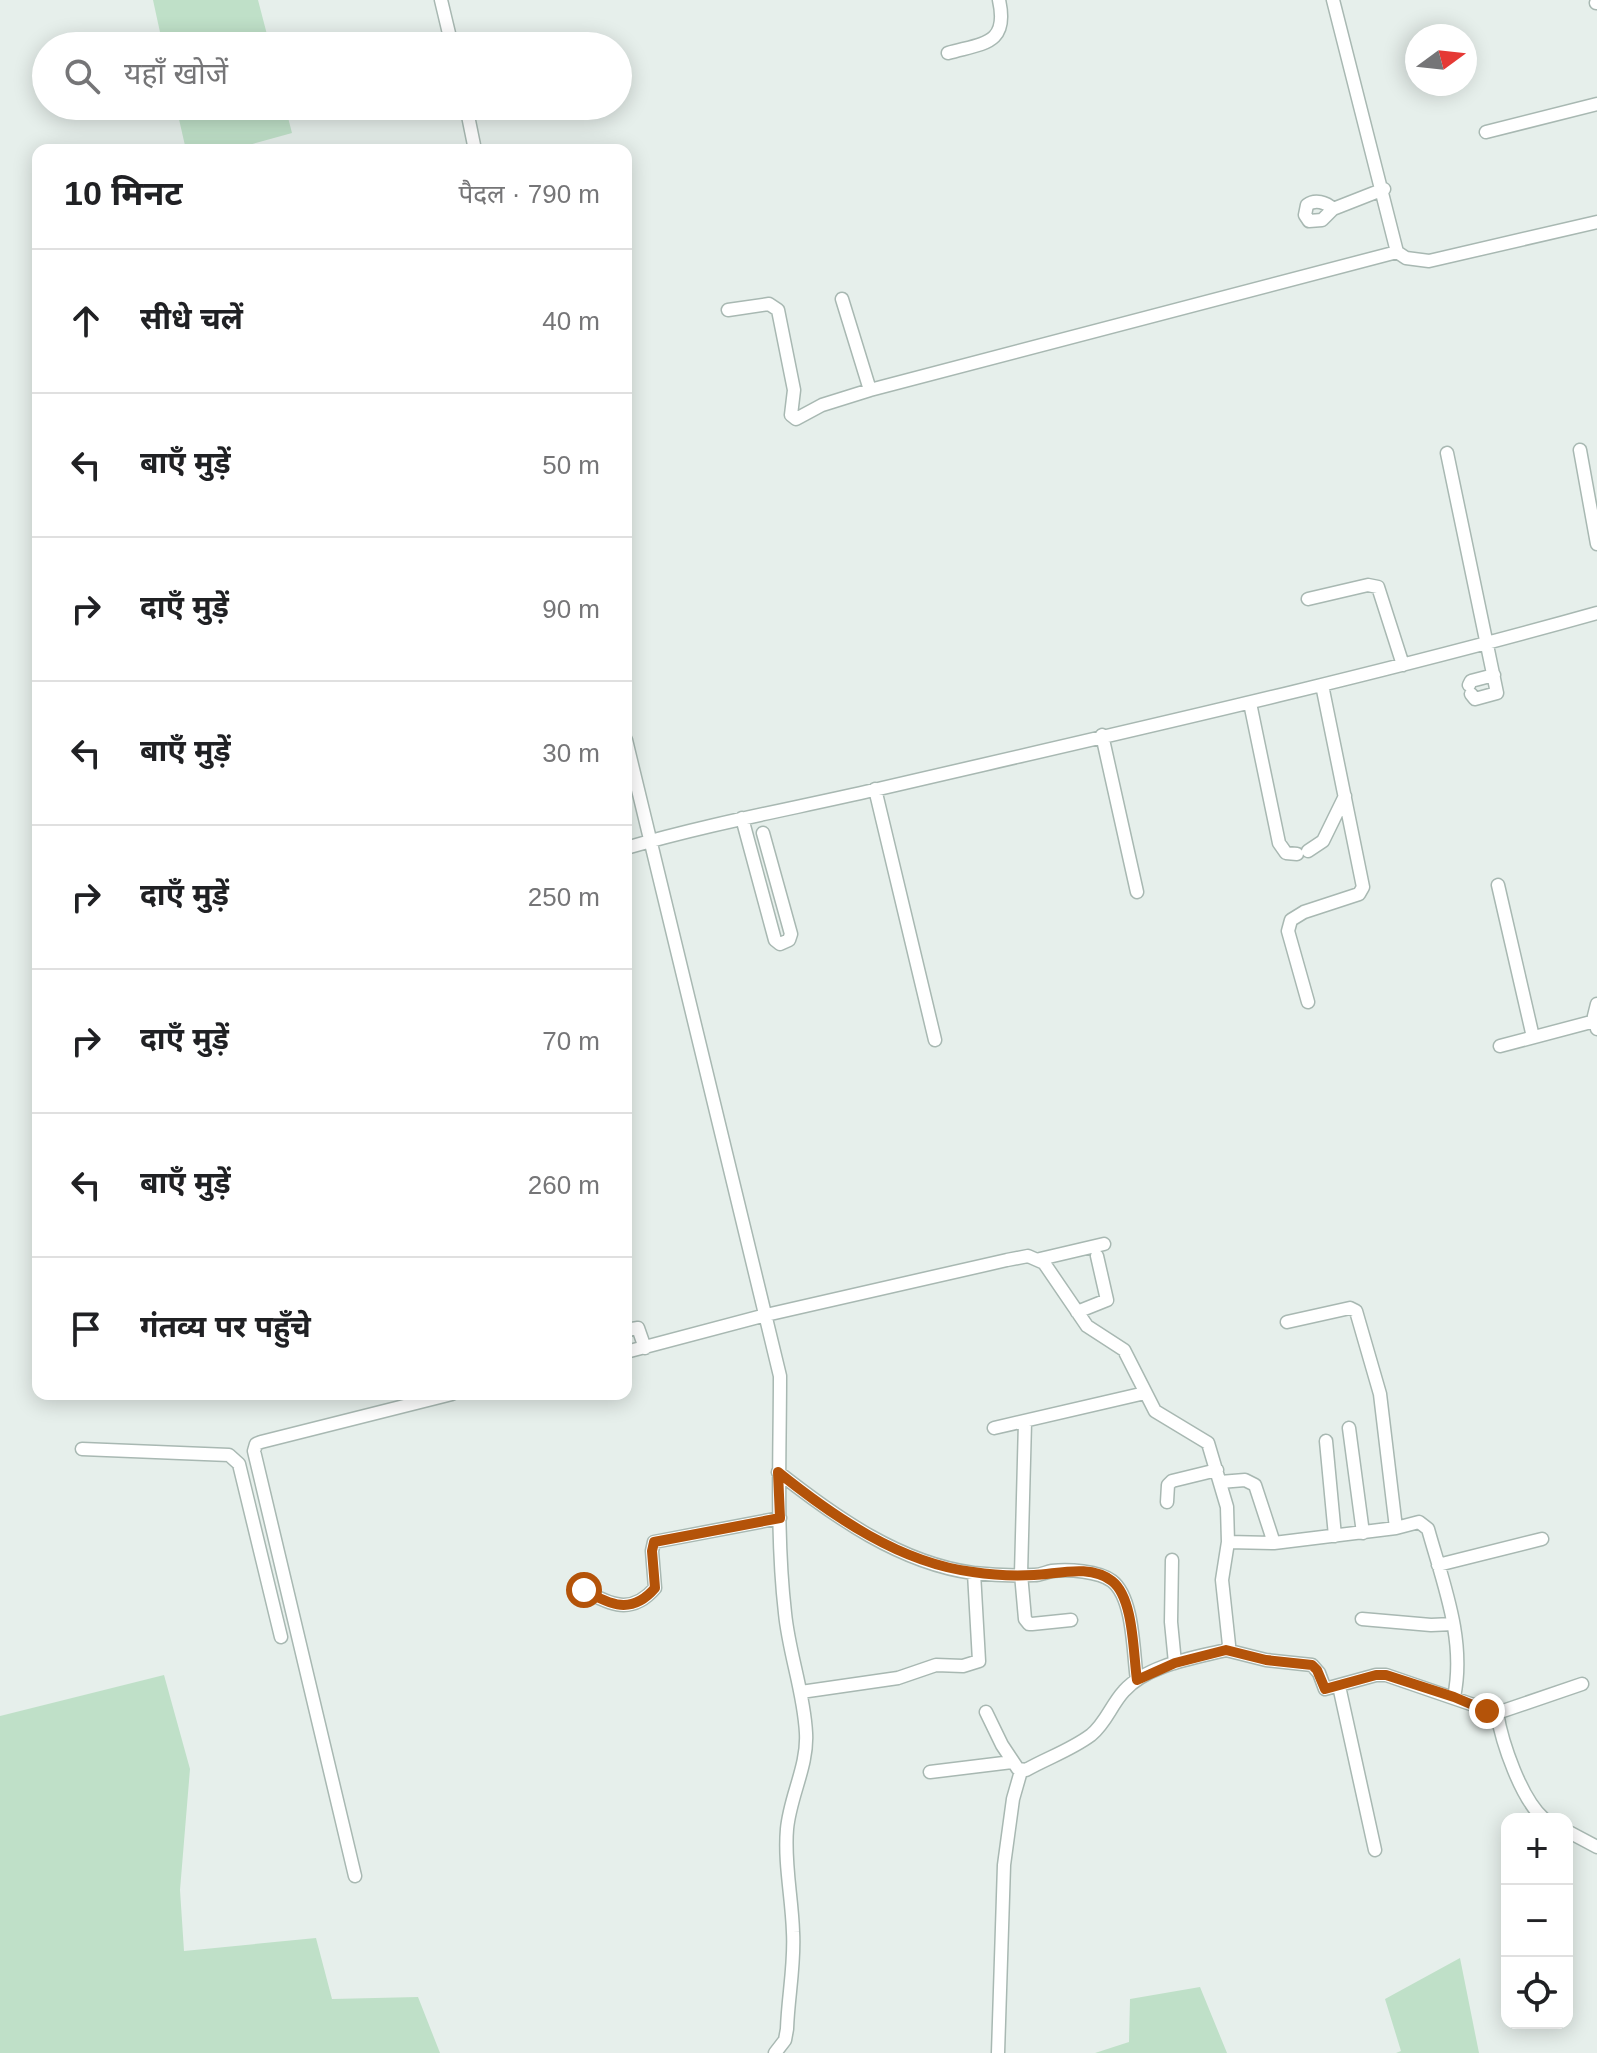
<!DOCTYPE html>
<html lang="hi">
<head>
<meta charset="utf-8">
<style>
	body { margin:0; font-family:Arial,"Noto Sans Devanagari",sans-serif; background:#f6f6f6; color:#202124 }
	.controls { position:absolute; right:24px; bottom:24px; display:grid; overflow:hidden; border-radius:16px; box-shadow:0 4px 20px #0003 }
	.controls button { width:72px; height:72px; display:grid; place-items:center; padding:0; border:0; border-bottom:2px solid #e0e0e0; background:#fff; color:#202124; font:40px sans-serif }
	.compass { position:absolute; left:1405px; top:24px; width:72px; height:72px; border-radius:50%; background:#fff; box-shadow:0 4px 20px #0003; rotate:75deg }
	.stop { position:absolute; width:24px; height:24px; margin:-18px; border:6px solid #b45309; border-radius:50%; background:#fff }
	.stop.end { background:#b45309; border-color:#fff; box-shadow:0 2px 8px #0008 }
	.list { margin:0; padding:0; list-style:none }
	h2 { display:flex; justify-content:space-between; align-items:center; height:104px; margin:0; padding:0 32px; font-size:34px }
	h2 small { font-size:26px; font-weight:400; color:#757577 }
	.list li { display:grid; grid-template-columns:52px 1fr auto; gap:24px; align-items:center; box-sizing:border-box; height:144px; padding:0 32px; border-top:2px solid #e0e0e0 }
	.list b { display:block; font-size:30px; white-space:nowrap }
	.list em { font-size:26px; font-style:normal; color:#757577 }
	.icon { flex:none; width:44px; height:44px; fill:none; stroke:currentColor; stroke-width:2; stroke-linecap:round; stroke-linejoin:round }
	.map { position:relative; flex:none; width:1597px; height:2053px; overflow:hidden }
	.search { position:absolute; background:#fff; box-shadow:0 4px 20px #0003; left:32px; top:32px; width:600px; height:88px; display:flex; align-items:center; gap:20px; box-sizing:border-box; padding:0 28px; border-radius:44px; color:#757577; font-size:30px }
	.panel { position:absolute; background:#fff; box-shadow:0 4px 20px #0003; left:32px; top:144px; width:600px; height:1256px; border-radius:16px }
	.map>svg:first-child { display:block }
	.green { fill:#bfe0c8 }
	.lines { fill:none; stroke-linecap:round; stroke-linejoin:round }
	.minor-casing { stroke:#a8b8b2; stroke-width:15 }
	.minor { stroke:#fff; stroke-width:12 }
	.route { stroke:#b45309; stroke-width:10 }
</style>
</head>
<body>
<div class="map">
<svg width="1597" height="2053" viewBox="0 0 1597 2053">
	<rect width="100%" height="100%" fill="#e6efeb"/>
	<path class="green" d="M153 0H258L270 46H163Z
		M176 106H285L292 133 231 150H186Z
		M164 1675 190 1769 180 1890 184 1951 316 1938 332 1999 418 1997 440 2053H0V1716Z
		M1460 1958 1479 2053H1396L1401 2051 1385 1999Z
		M1200 1987 1227 2053H1095L1129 2042 1130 1999Z"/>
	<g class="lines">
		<defs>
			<path id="minor" d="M441 0 452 46
				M1333 0 1397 252 1406 258 1429 261 1597 222
				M1596 3 1597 2
				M948 53C983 43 1009 45 999 0
				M466 106 475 150
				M1486 132 1597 104
				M1333 209C1326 202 1315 199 1307 205L1305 215 1309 221 1322 220 1333 209 1384 189
				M842 299 870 390
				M728 310 769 304 778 310 794 390 791 415 796 419 822 405 870 390 1397 252
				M1580 450 1597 544
				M1447 453 1497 693 1475 699 1471 694
				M1308 599 1368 585 1378 587 1403 665
				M1469 685 1471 681 1494 675
				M1250 703 1279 843 1286 853 1297 854
				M1102 735 1137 892
				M626 740 780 1376C780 1454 776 1535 785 1613 789 1654 804 1692 806 1733 808 1766 790 1796 787 1829 784 1863 792 1898 793 1932 795 1964 788 1997 787 2029L785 2040 775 2053
				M875 789 935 1040
				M742 818 775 940 780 944 789 940 791 934 763 833
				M626 848C708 824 791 809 874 790 1115 734 1358 680 1597 613
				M1308 851 1323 841 1345 796
				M1498 885 1533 1037
				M1308 1002 1288 931 1291 920 1304 912 1359 894 1363 887 1322 685
				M1597 1004 1594 1016 1597 1029
				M1500 1046 1595 1021
				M1040 1259 1104 1244
				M1077 1312 1107 1300 1097 1256
				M626 1330 638 1328 645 1348
				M626 1352 766 1315 1007 1260 1028 1256 1044 1263 1087 1326 1124 1350 1155 1411 1208 1443 1227 1507 1228 1542 1222 1580 1229 1645 1226 1650C1194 1658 1147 1665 1124 1691 1111 1705 1106 1723 1091 1735 1071 1750 1047 1758 1026 1770L1018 1769 1002 1745 986 1712
				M1025 1422 1021 1574 1025 1619 1029 1624H1032L1071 1620
				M994 1428 1145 1393
				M1349 1428 1363 1533
				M1326 1441 1335 1536
				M82 1449 229 1455 239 1464 281 1637
				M778 1472C835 1517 900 1563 973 1573 992 1575 1015 1576 1034 1575 1041 1575 1046 1572 1052 1571 1068 1569 1099 1571 1112 1581 1134 1598 1133 1653 1137 1680
				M1220 1482 1245 1480 1255 1485 1274 1543
				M1167 1502 1168 1485 1172 1481 1217 1470
				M1396 1528 1419 1522 1428 1529C1443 1583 1466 1640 1454 1697
				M1228 1542 1274 1543 1396 1528 1380 1394 1356 1311 1350 1308 1287 1322
				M1172 1560 1171 1622 1175 1663
				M1438 1565 1542 1539
				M584 1590C610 1605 632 1615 655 1588L652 1551 654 1542 780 1518
				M1362 1619 1431 1625 1453 1624
				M1226 1650 1266 1660 1312 1665 1319 1673 1325 1689 1376 1675H1386L1497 1713 1582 1684
				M1339 1686 1375 1850
				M801 1692 898 1678 936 1665 963 1666 979 1661 974 1573
				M1497 1713C1502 1743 1521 1799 1544 1819
				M930 1772 1012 1762
				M1567 1831 1597 1847
				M355 1876 254 1451 256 1444 261 1442 452 1394
				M998 2053 1004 1865 1013 1799 1021 1771"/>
		</defs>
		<use href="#minor" class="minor-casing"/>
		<use href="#minor" class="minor"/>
	</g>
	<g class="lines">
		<path class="route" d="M584 1590C610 1605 632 1615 655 1588L652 1551 654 1542 780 1518 778 1472C834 1517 900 1563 973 1572 992 1575 1015 1576 1034 1575 1058 1574 1090 1564 1112 1581 1134 1598 1133 1653 1137 1680L1175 1663 1226 1650 1266 1660 1312 1665 1317 1670 1325 1689 1376 1675H1386L1454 1697 1487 1711"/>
	</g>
</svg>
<div class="controls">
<button>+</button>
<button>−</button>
<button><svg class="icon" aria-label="locate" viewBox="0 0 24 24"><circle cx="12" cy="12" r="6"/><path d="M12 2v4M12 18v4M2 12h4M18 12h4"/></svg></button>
</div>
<svg class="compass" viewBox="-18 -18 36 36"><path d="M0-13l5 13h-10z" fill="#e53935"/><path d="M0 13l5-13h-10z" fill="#757577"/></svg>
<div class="stop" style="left:584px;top:1590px"></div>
<div class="stop end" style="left:1487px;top:1711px"></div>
<div class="search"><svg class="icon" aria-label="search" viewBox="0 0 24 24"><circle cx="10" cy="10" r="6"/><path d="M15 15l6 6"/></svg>यहाँ खोजें</div>
<section class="panel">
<h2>10 मिनट<small>पैदल · 790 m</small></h2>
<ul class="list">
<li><svg class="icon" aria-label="ahead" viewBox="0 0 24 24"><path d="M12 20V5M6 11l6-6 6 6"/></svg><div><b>सीधे चलें</b></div><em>40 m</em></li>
<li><svg class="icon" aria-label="left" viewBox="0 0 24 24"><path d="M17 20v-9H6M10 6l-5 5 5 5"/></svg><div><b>बाएँ मुड़ें</b></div><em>50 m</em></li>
<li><svg class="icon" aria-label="right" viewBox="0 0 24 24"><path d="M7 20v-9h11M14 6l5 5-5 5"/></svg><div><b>दाएँ मुड़ें</b></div><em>90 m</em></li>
<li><svg class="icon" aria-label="left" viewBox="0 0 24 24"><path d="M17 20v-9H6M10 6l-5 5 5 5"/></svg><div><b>बाएँ मुड़ें</b></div><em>30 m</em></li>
<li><svg class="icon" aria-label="right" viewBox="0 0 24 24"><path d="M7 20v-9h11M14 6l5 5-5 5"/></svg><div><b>दाएँ मुड़ें</b></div><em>250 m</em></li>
<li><svg class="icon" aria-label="right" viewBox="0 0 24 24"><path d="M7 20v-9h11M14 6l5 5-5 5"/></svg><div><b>दाएँ मुड़ें</b></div><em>70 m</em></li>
<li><svg class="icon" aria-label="left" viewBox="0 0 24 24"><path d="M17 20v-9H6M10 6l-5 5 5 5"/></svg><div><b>बाएँ मुड़ें</b></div><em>260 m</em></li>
<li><svg class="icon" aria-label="arrive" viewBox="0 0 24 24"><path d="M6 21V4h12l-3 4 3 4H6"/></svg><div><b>गंतव्य पर पहुँचे</b></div></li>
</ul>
</section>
</div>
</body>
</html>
